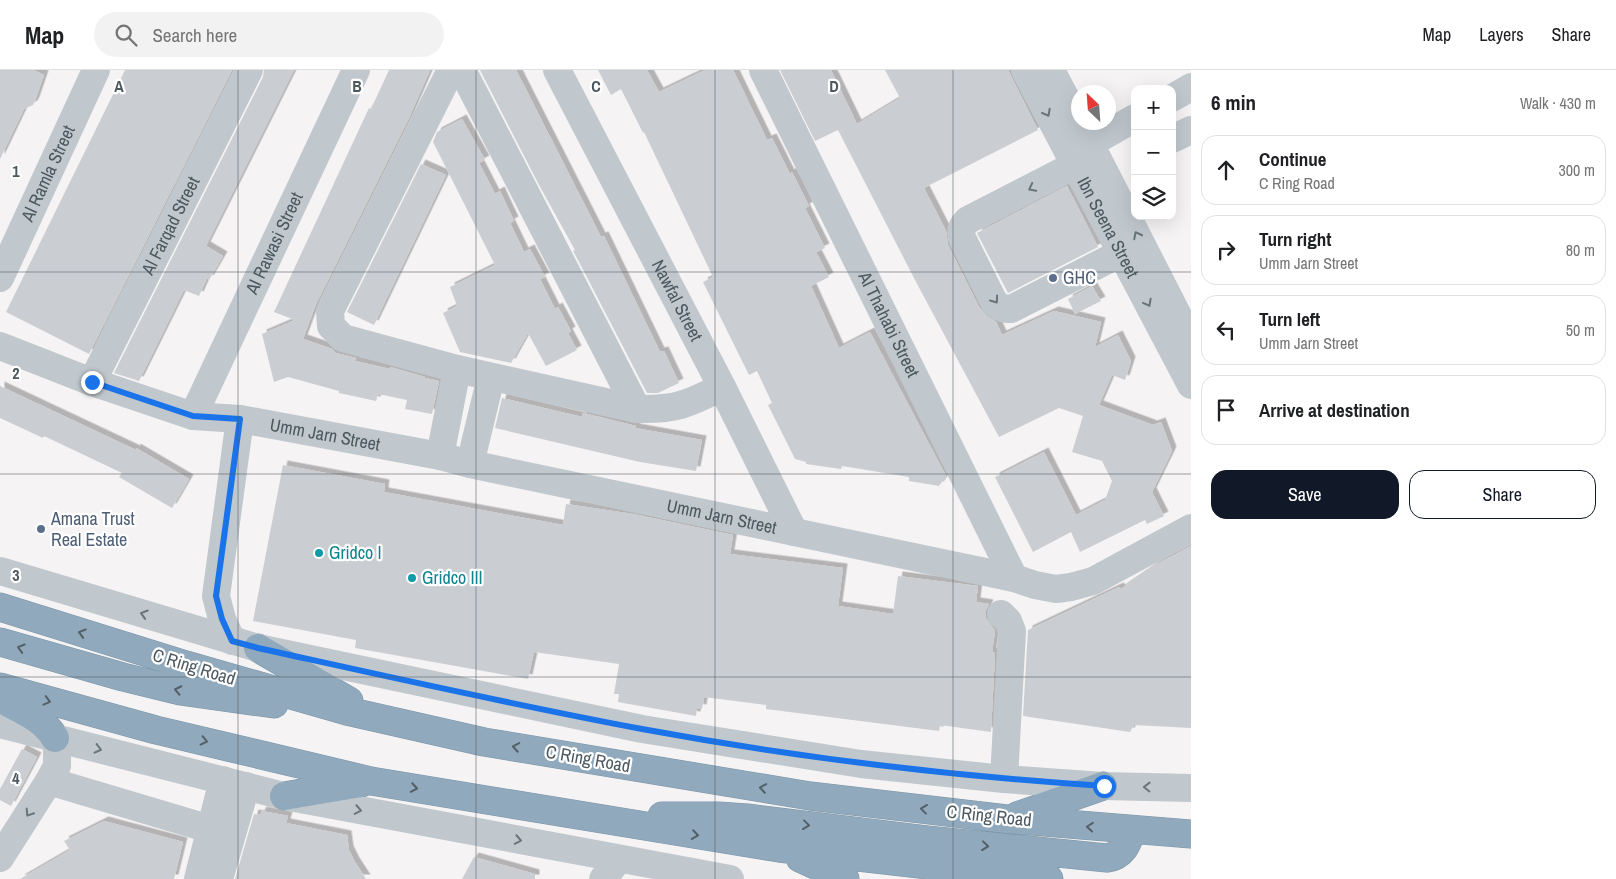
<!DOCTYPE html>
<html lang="en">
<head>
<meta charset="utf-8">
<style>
	body { margin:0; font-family:"Archivo Narrow",sans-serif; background:#f2f2f2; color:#202124 }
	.controls { position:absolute; right:15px; top:15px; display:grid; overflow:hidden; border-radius:10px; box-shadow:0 5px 20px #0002 }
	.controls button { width:45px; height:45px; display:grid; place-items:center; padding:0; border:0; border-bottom:1px solid #e0e0e0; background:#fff; color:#202124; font:25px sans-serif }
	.compass { position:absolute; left:1071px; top:15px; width:45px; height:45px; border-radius:50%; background:#fff; box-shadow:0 5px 20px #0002; rotate:335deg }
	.stop { position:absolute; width:15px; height:15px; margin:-11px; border:4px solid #1a73e8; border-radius:50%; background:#fff }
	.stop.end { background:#1a73e8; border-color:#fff; box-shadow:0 1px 5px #0008 }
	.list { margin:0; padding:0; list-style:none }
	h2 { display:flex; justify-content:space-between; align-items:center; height:65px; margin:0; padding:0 20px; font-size:21px }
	h2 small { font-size:16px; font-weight:400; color:#757577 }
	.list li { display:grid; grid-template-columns:32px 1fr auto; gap:15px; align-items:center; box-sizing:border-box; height:70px; margin:0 10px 10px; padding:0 10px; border:1px solid #e0e0e0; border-radius:15px }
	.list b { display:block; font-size:19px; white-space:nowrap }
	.list p { margin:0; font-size:16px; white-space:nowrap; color:#757577 }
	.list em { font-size:16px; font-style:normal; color:#757577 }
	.actions { display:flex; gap:10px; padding:15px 20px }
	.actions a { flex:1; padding:11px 0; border:1px solid #111827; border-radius:15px; text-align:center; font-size:18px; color:#111827 }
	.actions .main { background:#111827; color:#fff }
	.icon { flex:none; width:28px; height:28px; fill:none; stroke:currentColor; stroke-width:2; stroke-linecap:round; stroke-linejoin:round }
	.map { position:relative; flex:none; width:1191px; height:809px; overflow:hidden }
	header { display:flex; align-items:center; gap:30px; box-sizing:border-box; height:70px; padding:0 25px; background:#fff; border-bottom:1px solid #e0e0e0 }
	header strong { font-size:24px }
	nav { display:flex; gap:28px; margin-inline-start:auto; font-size:18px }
	.search { width:350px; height:45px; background:#f2f2f2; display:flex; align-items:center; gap:12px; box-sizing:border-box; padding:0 18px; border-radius:28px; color:#757577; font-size:19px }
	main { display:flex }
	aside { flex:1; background:#fff }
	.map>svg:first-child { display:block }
	.building { fill:#caced2; filter:url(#shadow) }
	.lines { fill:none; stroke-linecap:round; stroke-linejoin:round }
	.highway-casing { stroke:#7b95a8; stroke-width:29 }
	.minor { stroke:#c0c8ce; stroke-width:28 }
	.highway { stroke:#90a9bc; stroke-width:28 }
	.oneway { stroke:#69747b }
	.oneway2 { stroke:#536068 }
	.route { stroke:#1a73e8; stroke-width:6 }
	.grid { fill:none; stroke:#4c585f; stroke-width:1; stroke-opacity:0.55 }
	.service-dot { fill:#5c6f8a; stroke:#fff; stroke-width:2 }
	.culture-dot { fill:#0f9aa8; stroke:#fff; stroke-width:2 }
	.labels { text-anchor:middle; stroke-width:4.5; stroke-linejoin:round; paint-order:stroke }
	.street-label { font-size:18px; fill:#4c585f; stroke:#fff }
	.service-label { font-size:18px; fill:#4e5e75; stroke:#fff; text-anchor:start }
	.culture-label { font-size:18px; fill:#0d838f; stroke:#fff; text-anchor:start }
	.grid-label { font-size:16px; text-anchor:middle; font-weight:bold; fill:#4c585f; stroke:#fff; stroke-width:4.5; stroke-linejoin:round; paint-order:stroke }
</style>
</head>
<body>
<header>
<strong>Map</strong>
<div class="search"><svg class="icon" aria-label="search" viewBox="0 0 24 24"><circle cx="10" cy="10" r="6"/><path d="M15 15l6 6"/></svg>Search here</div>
<nav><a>Map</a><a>Layers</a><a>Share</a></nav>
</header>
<main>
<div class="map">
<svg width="1191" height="809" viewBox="0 0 1191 809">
	<defs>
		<filter id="shadow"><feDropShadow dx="4.5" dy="-4.5" stdDeviation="0" flood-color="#0004"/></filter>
	</defs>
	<rect width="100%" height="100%" fill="#f5f3f3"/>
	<path class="building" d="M0 0H33L44 5 35 31 33 35 24 39 0 89Z
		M125 0H232L89 284 6 242Z
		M264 0H294L206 176 223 186 209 210 207 208 199 226 184 220 139 311 114 303 263 7Z
		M389 0H430L409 48 316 234 303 269 332 279 336 283 356 288 355 291 390 299V297L425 307V308L439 311 432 344 405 339 407 330 378 324 376 331 339 323V321L288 307 274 312 262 264 295 250 274 242 369 38 371 39Z
		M480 0H516L601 167 604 166 660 282 664 281 679 313 658 323H647L578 190 573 181 575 180 539 115Z
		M598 0H647L659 22 705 0H733L767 70 772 68 790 104 792 102 809 136 805 138 825 178 816 182 829 207 811 216 839 278 870 262 946 406 939 416 909 411V407L842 396 841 399 806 394V392L795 389 768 335 772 333 757 301 749 305 703 212 713 207 644 62 643 63 621 19 611 25Z
		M780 0H831L857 54 900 28 885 0H1008L1038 60 924 118 946 161 948 175 979 237 987 246 996 252 1002 265 1054 241 1101 252 1095 277 1118 265 1131 291 1125 310 1112 305 1099 335 1153 355 1161 352 1172 381 1152 422 1164 446 1147 454 1145 450 1080 482 1071 462 1033 482 995 407 1044 382 1076 445 1105 430 1112 411 1102 391 1072 382 1083 346 1059 338 999 367 915 210 838 60 815 71Z
		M462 49 485 90 479 93 495 124 500 121 514 151 510 153 524 182 530 179 545 207 540 209 555 239 558 237 571 261 568 263 577 280 546 296 528 263 511 293 460 282 443 243 457 236 450 217 495 195 433 72 437 62Z
		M421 94 446 105 374 255 347 242Z
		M1067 116 1098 177 1008 223 977 163Z
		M1092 216 1101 231 1075 244 1068 229Z
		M0 316 136 380V378L189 409 172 438 119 407 122 403 44 366 43 368 0 348Z
		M502 328 582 347 583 343 636 356 635 358 702 370 696 401 640 392 495 358Z
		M283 395 385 414 384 422 563 455 566 434 633 444 733 465 730 484 843 498 838 536 893 544 898 506 978 516 976 532 989 534 986 540V548L995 561 992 582 995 583 991 662 940 655 939 661 766 639V635L704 627 702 639 697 638 696 646 618 632 619 624H614L619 594 534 582 528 609 355 578 356 570 253 551Z
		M1191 476V658L1134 655 1130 662 1023 646 1028 560 1119 517 1121 519 1157 494Z
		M22 679 37 687 11 736 0 730V719Z
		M262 741 288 746 286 753 347 765 349 780 355 792 366 809H235L254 744 260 745Z
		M104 751 183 772 174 809H20L70 780 64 771Z
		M474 787 535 804V809H462Z"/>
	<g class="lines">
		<defs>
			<path id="highway" d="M0 537 186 595 347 641 484 672 810 726 1007 749 1191 764
				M0 572 123 607 180 621 274 634
				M258 578 349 631
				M0 617 156 660 371 711 779 778 1049 809
				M1 629C21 640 43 648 55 668
				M284 726 361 713
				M662 746H718L747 748 927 770 1107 788C1123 786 1127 774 1132 760
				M1017 746 1103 716
				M800 788 845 809"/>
		</defs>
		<use href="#highway" class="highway-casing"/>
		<g class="minor">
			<path d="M451 0 330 241 331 256 343 268 457 299 637 339C676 340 688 334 722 317"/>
			<path d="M462 0 637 339"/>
			<path id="s1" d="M557 0 722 317 794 462"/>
			<path id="s2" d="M763 0 1014 508"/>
			<path id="s3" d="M1025 0 1191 315"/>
			<path d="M1051 0 1078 52"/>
			<path d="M1172 28 1191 17"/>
			<path d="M1079 52 1191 271"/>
			<path d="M1172 69 1191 60"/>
			<path d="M1075 82 1135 48"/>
			<path d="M1075 95 968 150C962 156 960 159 962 168L993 230C998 237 1002 239 1011 239L1121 183"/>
			<path id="s4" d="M0 208 96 0"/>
			<path id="s5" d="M0 276 92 312 193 346 240 349 440 386 470 394 1014 508 1035 515 1056 519 1071 517 1093 511 1191 458"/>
			<path id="s6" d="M92 312 249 0"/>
			<path id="s7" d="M193 346 356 0"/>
			<path d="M440 386 457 299"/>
			<path d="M470 394 491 307"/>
			<path d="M0 501 258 578 642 659 861 694 1004 709 1103 716 1191 718"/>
			<path d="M1001 544 1008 551 1012 561 1004 709"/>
			<path d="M232 571 222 549 216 526 240 349"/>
			<path d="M0 654 284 726 730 809"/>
			<path d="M49 711 210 759"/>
			<path d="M0 788 49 711 57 696V679L55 668"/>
			<path d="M198 809 223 710"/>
			<path d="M219 809 246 716"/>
			<path d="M603 809 619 789"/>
		</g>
		<use href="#highway" class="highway"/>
	</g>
	<defs><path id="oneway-chevron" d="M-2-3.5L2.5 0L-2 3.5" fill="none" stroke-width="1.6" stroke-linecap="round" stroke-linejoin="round" transform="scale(1.25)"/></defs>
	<g class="oneway">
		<use href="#oneway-chevron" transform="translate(1047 43) rotate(62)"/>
		<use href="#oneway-chevron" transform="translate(1032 118) rotate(153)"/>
		<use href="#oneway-chevron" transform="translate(1137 165) rotate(-117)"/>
		<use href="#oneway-chevron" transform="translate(995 230) rotate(54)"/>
		<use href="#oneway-chevron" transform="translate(1148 233) rotate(62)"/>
		<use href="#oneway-chevron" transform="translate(144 544) rotate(-163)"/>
		<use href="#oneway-chevron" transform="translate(98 679) rotate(14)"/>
		<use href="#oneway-chevron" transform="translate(1147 717) rotate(-179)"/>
		<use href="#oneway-chevron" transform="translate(358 740) rotate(11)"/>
		<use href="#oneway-chevron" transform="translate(29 743) rotate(123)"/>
		<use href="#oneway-chevron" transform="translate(518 770) rotate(11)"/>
	</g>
	<g class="oneway2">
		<use href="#oneway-chevron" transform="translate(82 563) rotate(-163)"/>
		<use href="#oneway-chevron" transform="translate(21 578) rotate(-164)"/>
		<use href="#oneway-chevron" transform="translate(178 620) rotate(-168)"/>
		<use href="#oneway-chevron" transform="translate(47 631) rotate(15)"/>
		<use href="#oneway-chevron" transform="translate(204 671) rotate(13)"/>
		<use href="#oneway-chevron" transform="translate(516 677) rotate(-170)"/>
		<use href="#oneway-chevron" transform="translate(414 718) rotate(10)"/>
		<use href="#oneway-chevron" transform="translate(763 718) rotate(-171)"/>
		<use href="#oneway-chevron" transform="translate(924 739) rotate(-173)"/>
		<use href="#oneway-chevron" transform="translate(806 755) rotate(7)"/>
		<use href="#oneway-chevron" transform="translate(1090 757) rotate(-175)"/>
		<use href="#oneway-chevron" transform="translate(695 765) rotate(9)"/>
		<use href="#oneway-chevron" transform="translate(985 776) rotate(6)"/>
	</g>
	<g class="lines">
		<path class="route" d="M92 312 193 346 240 349 216 526 222 549 232 571 258 578C385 606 513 635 642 659 794 687 949 706 1104 716"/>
	</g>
	<path class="grid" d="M238 0V809M476 0V809M715 0V809M953 0V809M0 202H1191M0 404H1191M0 607H1191"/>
	<g class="service-dot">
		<circle cx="1053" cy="208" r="5"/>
		<circle cx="41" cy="459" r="5"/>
	</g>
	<g class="culture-dot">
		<circle cx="319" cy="483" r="5"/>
		<circle cx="412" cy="508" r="5"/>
	</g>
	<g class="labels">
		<g class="street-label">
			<text dy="6" stroke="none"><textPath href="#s4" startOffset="115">Al Ramla Street</textPath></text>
			<text dy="6" stroke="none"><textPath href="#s6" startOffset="175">Al Farqad Street</textPath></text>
			<text dy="6" stroke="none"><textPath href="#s3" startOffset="178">Ibn Seena Street</textPath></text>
			<text dy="6" stroke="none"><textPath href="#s7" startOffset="191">Al Rawasi Street</textPath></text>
			<text dy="6" stroke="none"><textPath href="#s1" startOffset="260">Nawfal Street</textPath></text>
			<text dy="6" stroke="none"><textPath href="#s2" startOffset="284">Al Thahabi Street</textPath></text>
			<text dy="6" stroke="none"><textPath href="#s5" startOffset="339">Umm Jarn Street</textPath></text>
			<text dy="6" stroke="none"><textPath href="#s5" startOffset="744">Umm Jarn Street</textPath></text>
			<text transform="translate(194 597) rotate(17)" y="6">C Ring Road</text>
			<text transform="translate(588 689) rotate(10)" y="6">C Ring Road</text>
			<text transform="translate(989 746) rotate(6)" y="6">C Ring Road</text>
		</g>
		<g class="service-label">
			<text x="1063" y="214">GHC</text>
			<text x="51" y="455">Amana Trust<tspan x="51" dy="21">Real Estate</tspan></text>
		</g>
		<g class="culture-label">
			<text x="329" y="489">Gridco I</text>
			<text x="422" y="514">Gridco III</text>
		</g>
	</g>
	<g class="grid-label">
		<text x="119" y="22">A</text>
		<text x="357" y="22">B</text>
		<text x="596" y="22">C</text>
		<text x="834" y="22">D</text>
		<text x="16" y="107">1</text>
		<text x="16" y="309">2</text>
		<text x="16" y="511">3</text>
		<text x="16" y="714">4</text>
	</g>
</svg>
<div class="controls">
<button>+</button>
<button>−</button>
<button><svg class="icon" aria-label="layers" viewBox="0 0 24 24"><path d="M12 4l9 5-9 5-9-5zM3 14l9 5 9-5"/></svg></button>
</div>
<svg class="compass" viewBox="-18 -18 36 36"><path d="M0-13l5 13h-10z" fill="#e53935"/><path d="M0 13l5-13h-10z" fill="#757577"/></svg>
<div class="stop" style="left:1104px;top:716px"></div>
<div class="stop end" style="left:92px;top:312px"></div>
</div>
<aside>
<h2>6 min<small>Walk · 430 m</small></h2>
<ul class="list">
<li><svg class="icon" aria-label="ahead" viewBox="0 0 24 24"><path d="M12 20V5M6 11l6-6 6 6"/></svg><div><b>Continue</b><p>C Ring Road</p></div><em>300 m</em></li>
<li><svg class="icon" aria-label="right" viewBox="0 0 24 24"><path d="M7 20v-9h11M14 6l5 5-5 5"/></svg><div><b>Turn right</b><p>Umm Jarn Street</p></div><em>80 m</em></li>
<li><svg class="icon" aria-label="left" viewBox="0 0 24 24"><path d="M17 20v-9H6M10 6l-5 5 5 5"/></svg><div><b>Turn left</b><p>Umm Jarn Street</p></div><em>50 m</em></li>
<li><svg class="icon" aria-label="arrive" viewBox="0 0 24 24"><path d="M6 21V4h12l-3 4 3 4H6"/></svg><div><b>Arrive at destination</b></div></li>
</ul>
<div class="actions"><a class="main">Save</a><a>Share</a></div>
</aside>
</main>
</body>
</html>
